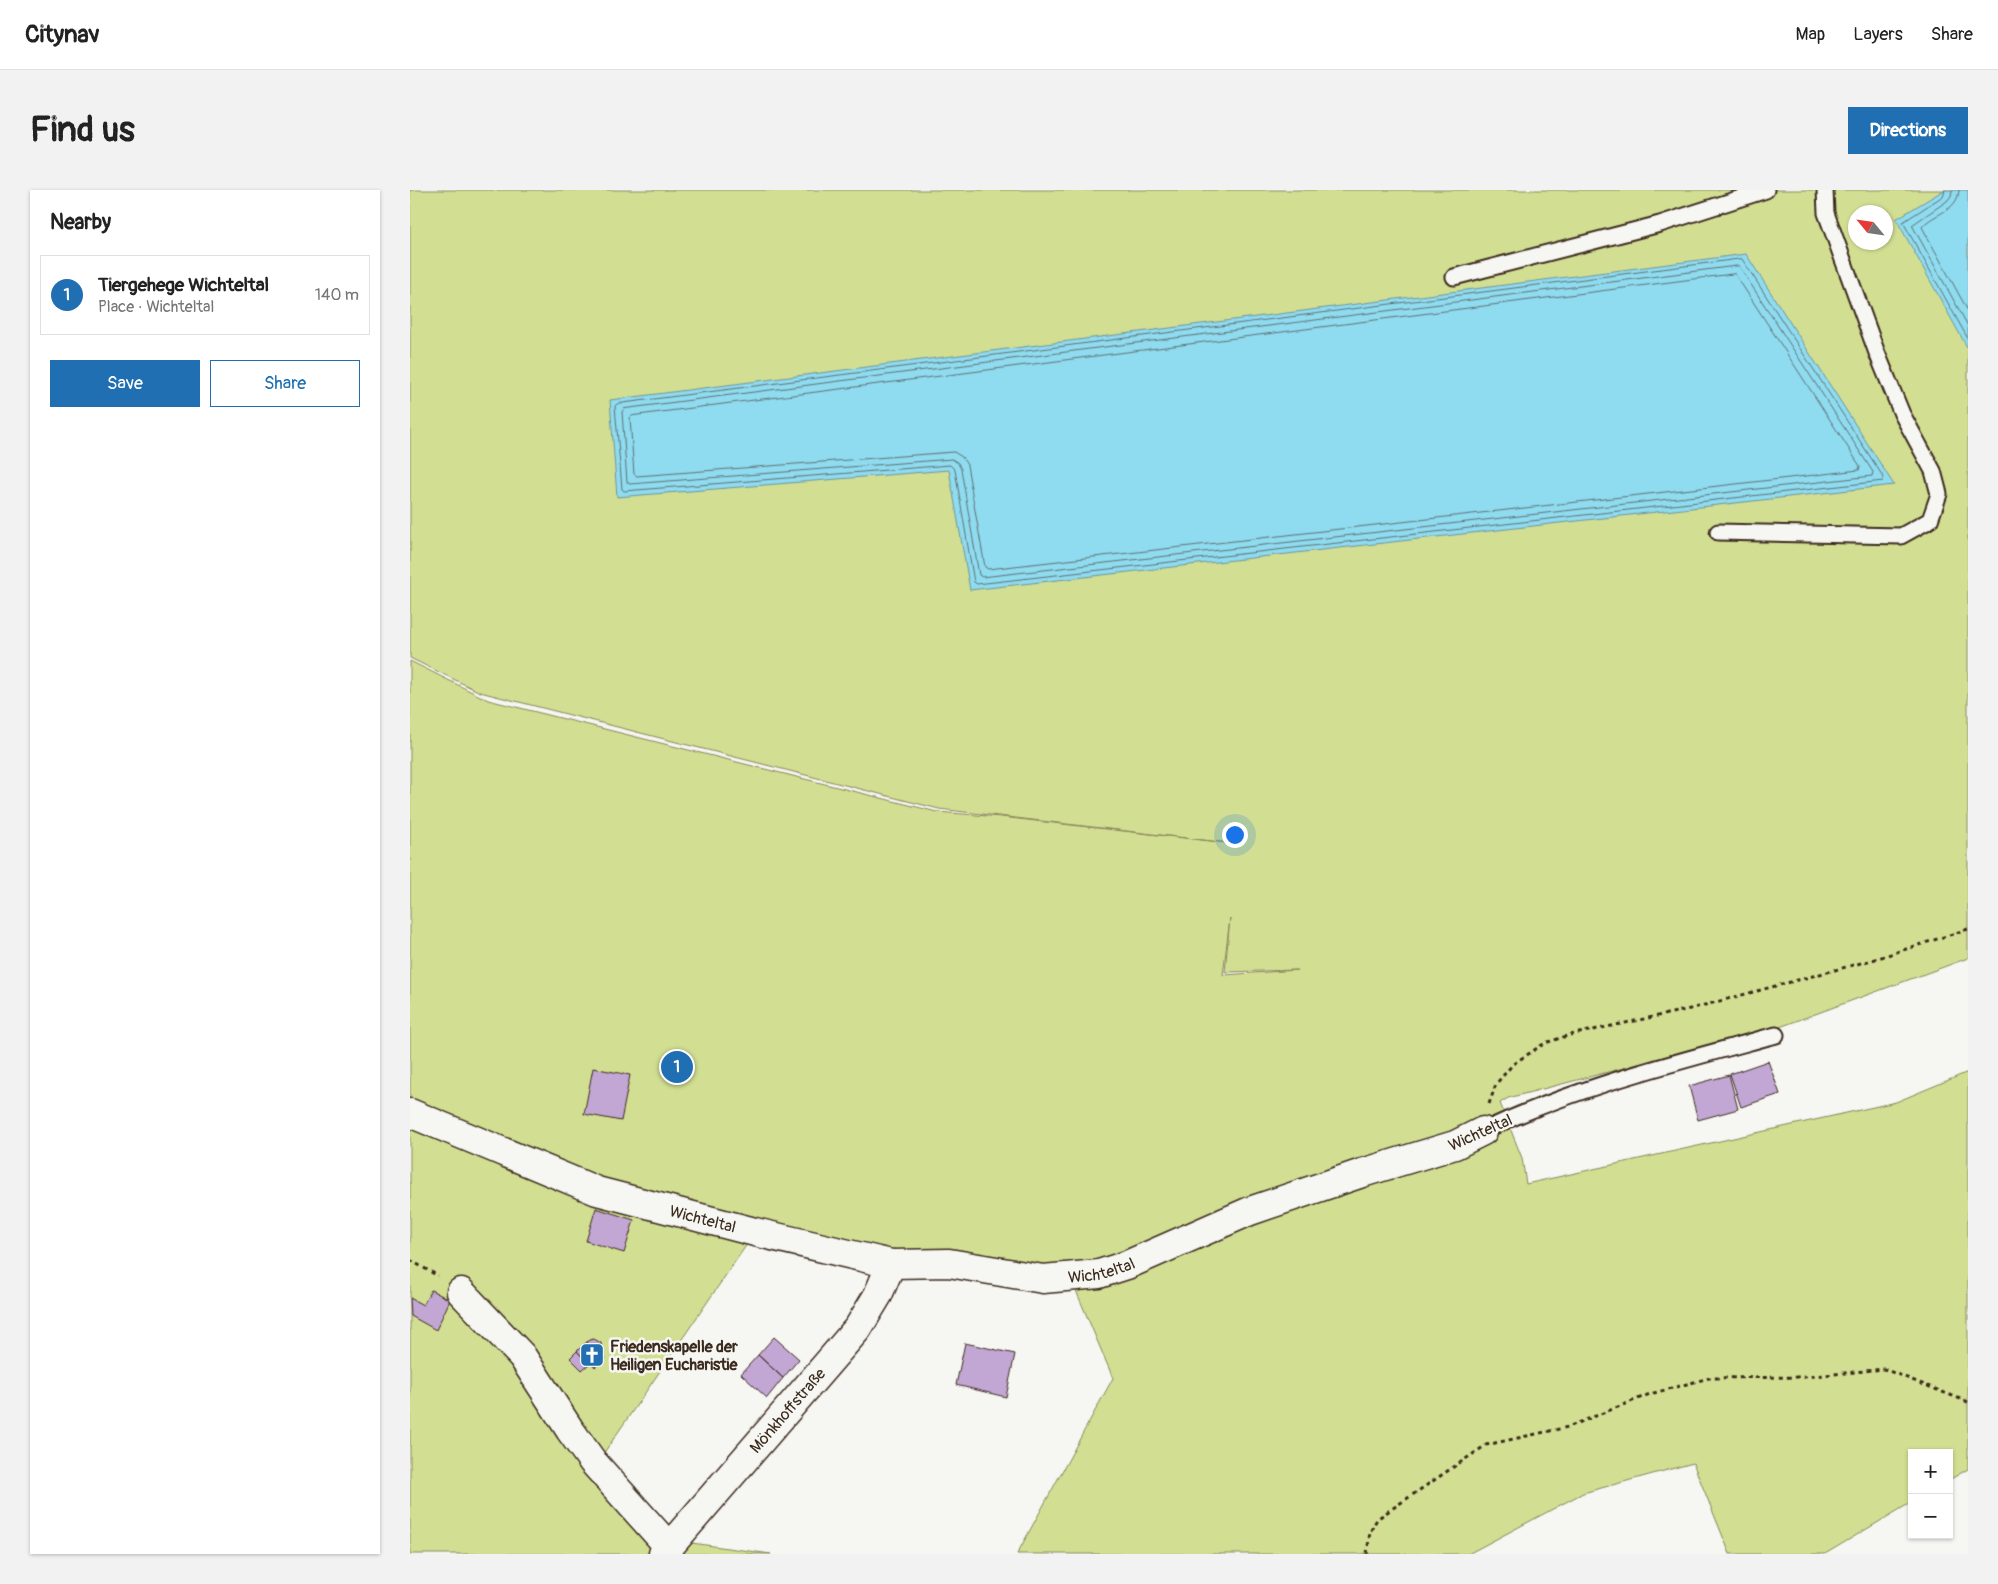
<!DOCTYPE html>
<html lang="en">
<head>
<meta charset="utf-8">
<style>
	body { margin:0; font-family:Pangolin,sans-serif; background:#f2f2f2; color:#222 }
	.controls { position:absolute; right:15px; bottom:15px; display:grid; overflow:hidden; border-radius:0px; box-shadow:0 1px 4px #0004 }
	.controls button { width:45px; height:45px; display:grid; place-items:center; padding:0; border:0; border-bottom:1px solid #e0e0e0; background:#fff; color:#222; font:25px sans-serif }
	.compass { position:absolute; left:1438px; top:15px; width:45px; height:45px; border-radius:50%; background:#fff; box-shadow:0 1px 4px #0004; rotate:299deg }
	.you { position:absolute; left:824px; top:644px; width:18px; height:18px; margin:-12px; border:4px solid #fff; border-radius:50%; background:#1a73e8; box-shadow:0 0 0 8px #1a73e833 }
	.badge { display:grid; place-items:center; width:32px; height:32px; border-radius:50%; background:#1f6fb2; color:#fff; font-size:16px; font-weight:700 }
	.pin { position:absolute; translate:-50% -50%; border:2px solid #fff; box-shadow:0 1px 5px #0006 }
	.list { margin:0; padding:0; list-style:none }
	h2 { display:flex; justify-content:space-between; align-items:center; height:65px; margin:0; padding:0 20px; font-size:21px }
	h2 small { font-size:16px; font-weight:400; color:#767676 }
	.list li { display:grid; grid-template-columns:32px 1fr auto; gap:15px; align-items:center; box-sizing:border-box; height:80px; margin:0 10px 10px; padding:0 10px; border:1px solid #e0e0e0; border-radius:0px }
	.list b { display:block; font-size:19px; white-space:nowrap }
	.list p { margin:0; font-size:16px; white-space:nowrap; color:#767676 }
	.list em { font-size:16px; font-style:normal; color:#767676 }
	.actions { display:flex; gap:10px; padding:15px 20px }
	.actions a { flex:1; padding:11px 0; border:1px solid #1f6fb2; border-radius:0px; text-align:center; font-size:18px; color:#1f6fb2 }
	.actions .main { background:#1f6fb2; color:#fff }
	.map { position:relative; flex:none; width:1558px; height:1364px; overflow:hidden; border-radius:0px }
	header { display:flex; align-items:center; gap:30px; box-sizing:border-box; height:70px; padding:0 25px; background:#fff; border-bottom:1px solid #e0e0e0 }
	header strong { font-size:24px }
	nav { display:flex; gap:28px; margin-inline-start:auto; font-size:18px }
	.intro { display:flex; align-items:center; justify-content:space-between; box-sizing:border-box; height:120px; padding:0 30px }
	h1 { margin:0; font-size:35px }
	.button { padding:12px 22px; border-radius:0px; background:#1f6fb2; color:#fff; font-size:18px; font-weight:700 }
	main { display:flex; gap:30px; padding:0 30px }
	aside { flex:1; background:#fff; border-radius:0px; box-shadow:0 1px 4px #0004 }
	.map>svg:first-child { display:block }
	.green { fill:#d2df92; stroke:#868458; fill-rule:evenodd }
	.water { fill:#8fdbf0; stroke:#6d949c }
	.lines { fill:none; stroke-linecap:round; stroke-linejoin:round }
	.shore { stroke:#5d7172; stroke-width:1 }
	.building { fill:#c2a7d5; stroke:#3b2a1e }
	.lane-casing { stroke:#3b2a1e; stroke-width:19 }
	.street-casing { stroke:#3b2a1e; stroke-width:31 }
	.path { stroke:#3b2a1e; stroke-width:3; stroke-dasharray:4 4; stroke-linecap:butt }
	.lane { stroke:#f6f6f2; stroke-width:15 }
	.street { stroke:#f6f6f2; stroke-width:28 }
	.labels { text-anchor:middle; stroke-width:5; stroke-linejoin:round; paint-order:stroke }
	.street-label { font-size:16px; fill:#3b2a1e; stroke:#f6f6f2 }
	.poi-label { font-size:16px; font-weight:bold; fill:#3b2a1e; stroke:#f6f6f2; text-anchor:start }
</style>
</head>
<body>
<header>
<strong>Citynav</strong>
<nav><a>Map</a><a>Layers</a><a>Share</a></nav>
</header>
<div class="intro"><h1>Find us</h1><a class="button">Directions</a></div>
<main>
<aside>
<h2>Nearby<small></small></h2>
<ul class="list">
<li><span class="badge">1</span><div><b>Tiergehege Wichteltal</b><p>Place · Wichteltal</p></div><em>140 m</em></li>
</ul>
<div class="actions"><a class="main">Save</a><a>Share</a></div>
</aside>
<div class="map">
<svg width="1558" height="1364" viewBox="0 0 1558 1364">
	<rect width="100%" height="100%" fill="#f6f6f2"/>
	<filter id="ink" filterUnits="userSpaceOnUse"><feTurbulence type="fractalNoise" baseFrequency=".02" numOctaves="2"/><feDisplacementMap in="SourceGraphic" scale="10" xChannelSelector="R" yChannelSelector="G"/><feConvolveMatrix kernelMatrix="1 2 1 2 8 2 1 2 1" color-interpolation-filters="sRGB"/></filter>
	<g filter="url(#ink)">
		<path class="green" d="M0 0H1558V768L1367 838 1098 908 1090 913 1112 968 1116 994 1486 912 1558 882V1279L1539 1290V1263H1502V1312L1415 1364H1320L1283 1273 1173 1303 1058 1364H607L703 1188 662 1091 483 1069 226 1009 0 920V471L78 510 527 622 591 627 827 654 529 619 70 502 0 468ZM1446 22H1476V52H1446ZM820 728 815 782 888 780 813 785Z
			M0 926 344 1044 189 1270 249 1364H0Z
			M267 1351 361 1364H256Z"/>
		<path class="water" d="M1534 0H1558V159L1486 29Z
			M1336 64 1484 295 560 400 539 280 207 307 200 210Z"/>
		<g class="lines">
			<path class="shore" d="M1535 0 1533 6 1493 32 1558 149
				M1542 0 1541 6 1537 11 1502 35 1558 136
				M1549 0C1548 22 1523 23 1512 37L1558 121
				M1332 69 1474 288 1473 291 567 394 564 392 545 280 540 275 214 301 212 299 205 216 207 214Z
				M1329 76 1463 282 1462 286 572 387 569 385 551 279 548 273 542 269 220 294 217 292 212 222 214 219Z
				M1325 84 1450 276 1449 280 578 379 575 377 557 275 552 267 544 262 227 286 224 284 220 228 222 226Z"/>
		</g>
		<path class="building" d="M1358 871 1370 904 1331 917 1320 884Z
			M183 878 220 885 211 931 174 924Z
			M1319 885 1328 919 1288 930 1279 896Z
			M186 1018 224 1030 214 1063 176 1051Z
			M21 1100 40 1110 26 1140 1 1126 0 1108 13 1115Z
			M364 1147 389 1169 373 1188 348 1165Z
			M184 1149 191 1153 192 1160 190 1163 195 1168 185 1177 181 1172 179 1174 167 1161 179 1150Z
			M555 1153 605 1164 596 1207 546 1195Z
			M167 1161 179 1174 172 1180 160 1168Z
			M348 1165 373 1188 357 1208 331 1184Z"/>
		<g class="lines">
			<defs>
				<path id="lane" d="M1044 87 1250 34 1356 0
					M1308 342 1491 346 1520 330 1529 304 1523 281 1492 224 1467 163 1416 23 1415 0
					M1073 941C1166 897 1267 872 1366 845"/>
				<g id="street">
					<path id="s1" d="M0 923 187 1001 345 1042 481 1074 539 1073 633 1089 689 1084 717 1075 840 1021 952 983 1045 955 1073 941"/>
					<path d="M51 1102 112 1166 160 1240 183 1272 259 1357"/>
					<path id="s2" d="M253 1364 448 1138 468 1105 481 1074"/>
				</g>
			</defs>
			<use href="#lane" class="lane-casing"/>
			<use href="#street" class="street-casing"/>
			<path class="path" d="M1079 914 1086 894 1103 874 1135 853 1160 845 1280 819 1462 770 1558 739
				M0 1070 28 1086
				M957 1364 960 1342 967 1329 1076 1255 1158 1237 1240 1204 1299 1188 1395 1187 1474 1179 1558 1212"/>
			<use href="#lane" class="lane"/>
			<use href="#street" class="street"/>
		</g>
	</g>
	<defs>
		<symbol id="church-square" viewBox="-11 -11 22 22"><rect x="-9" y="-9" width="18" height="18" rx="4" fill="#1f6fb2" stroke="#f6f6f2"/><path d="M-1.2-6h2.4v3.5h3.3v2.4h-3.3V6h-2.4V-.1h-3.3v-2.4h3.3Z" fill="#fff"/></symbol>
	</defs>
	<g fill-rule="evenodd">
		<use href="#church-square" x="168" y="1151" width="28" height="28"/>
	</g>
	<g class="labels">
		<g class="street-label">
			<text transform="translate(1070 942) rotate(-24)" y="6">Wichteltal</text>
			<text dy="6" stroke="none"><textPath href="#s1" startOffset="312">Wichteltal</textPath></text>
			<text dy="6" stroke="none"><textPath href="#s1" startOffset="718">Wichteltal</textPath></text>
			<text dy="6" stroke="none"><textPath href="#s2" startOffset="190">Mönkhoffstraße</textPath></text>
		</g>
		<g class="poi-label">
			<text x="200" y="1162">Friedenskapelle der<tspan x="200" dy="18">Heiligen Eucharistie</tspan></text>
		</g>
	</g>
</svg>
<div class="controls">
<button>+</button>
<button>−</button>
</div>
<svg class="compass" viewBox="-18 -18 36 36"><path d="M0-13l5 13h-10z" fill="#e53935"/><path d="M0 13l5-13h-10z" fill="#767676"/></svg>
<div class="you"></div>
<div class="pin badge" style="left:267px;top:877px">1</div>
</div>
</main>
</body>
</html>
